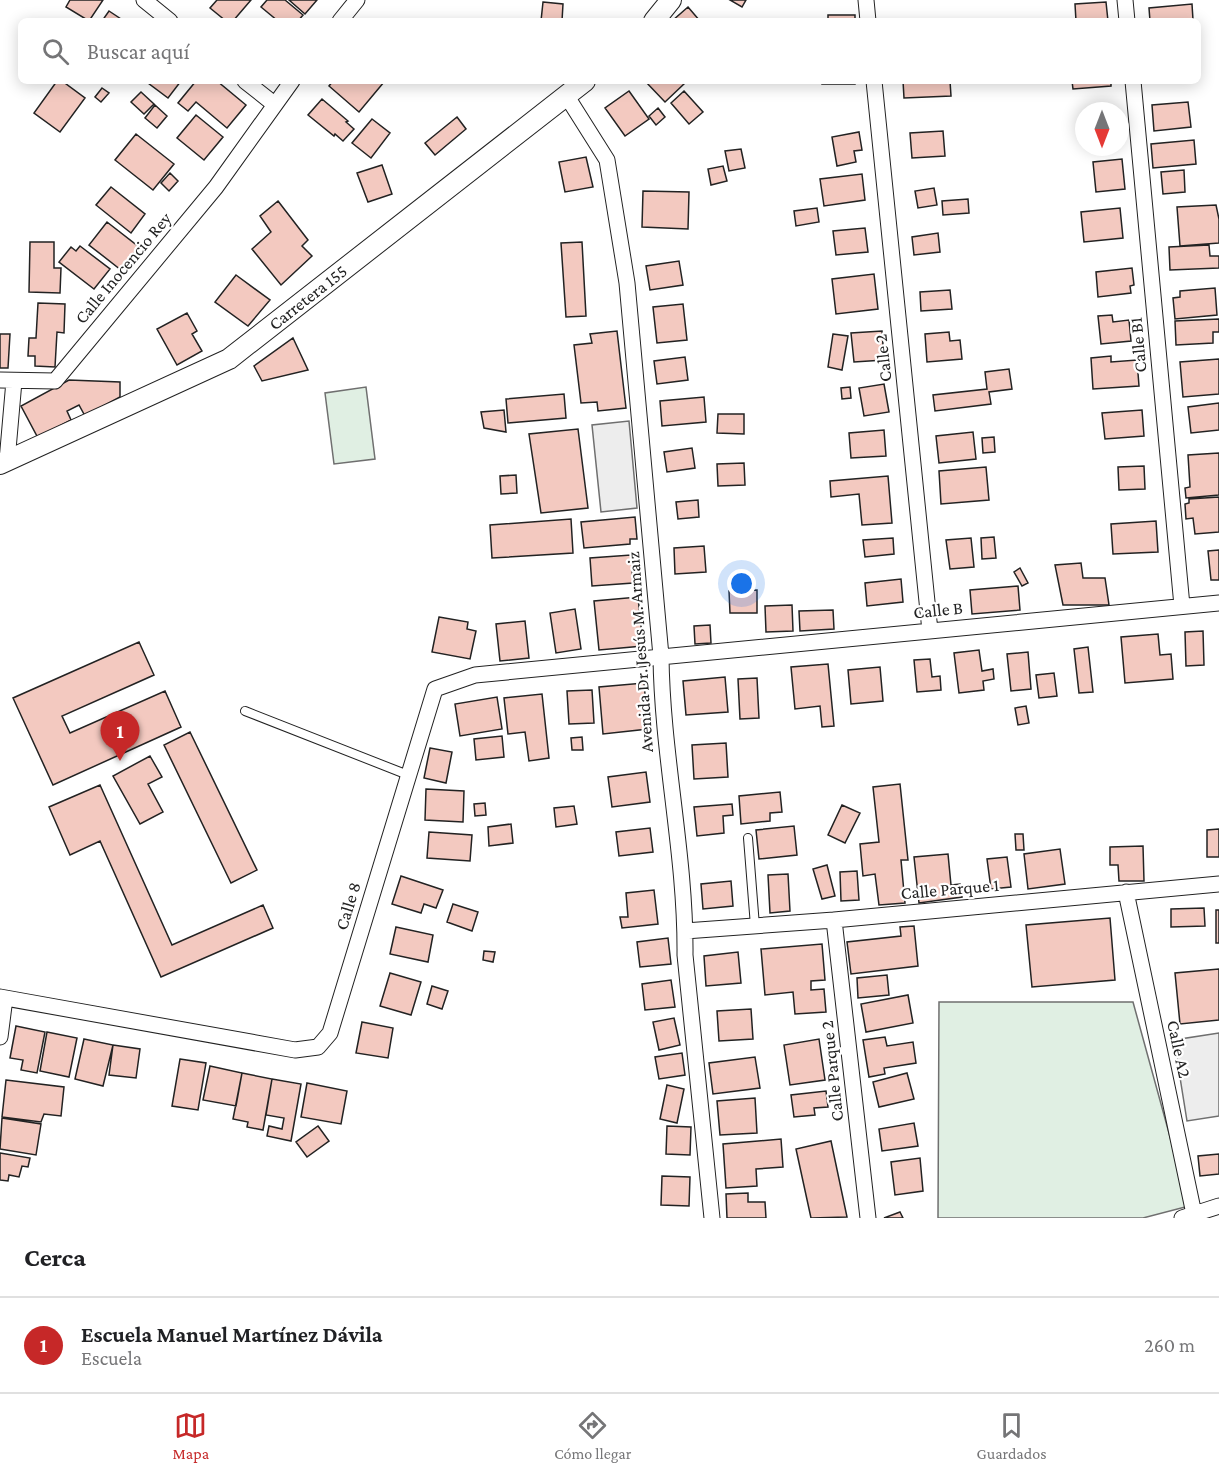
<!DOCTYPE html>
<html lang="es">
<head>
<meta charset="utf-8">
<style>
	body { margin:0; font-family:"Crimson Pro",serif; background:#f2f2f2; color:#202124 }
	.compass { position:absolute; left:1075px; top:102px; width:54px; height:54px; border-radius:50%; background:#fff; box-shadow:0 3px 15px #0003; rotate:180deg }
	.you { position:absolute; left:742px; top:584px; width:21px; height:21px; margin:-15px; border:4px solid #fff; border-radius:50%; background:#1a73e8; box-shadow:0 0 0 9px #1a73e833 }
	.badge { display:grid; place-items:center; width:39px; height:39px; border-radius:50%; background:#c62828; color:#fff; font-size:20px; font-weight:700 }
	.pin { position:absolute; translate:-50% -50px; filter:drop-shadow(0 2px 3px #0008) }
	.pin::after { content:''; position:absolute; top:32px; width:21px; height:18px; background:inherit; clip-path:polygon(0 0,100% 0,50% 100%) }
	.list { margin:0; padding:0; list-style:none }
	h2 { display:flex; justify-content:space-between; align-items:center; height:78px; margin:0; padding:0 24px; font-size:26px }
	h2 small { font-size:20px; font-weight:400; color:#757577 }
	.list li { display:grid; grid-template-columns:39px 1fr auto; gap:18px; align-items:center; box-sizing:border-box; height:96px; padding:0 24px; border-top:2px solid #e0e0e0 }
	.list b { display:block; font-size:22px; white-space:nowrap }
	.list p { margin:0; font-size:20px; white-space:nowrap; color:#757577 }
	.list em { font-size:20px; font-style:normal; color:#757577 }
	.icon { flex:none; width:33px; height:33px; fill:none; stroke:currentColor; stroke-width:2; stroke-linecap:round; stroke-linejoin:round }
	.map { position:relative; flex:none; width:1219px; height:1218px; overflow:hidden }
	.search { position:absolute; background:#fff; box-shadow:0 3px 15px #0003; left:18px; right:18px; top:18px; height:66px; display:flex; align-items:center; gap:15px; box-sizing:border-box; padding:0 21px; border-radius:9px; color:#757577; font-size:22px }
	.sheet { height:174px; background:#fff }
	nav { display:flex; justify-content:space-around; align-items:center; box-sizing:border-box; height:84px; border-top:2px solid #e0e0e0; background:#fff; font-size:16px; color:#757577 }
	nav a { display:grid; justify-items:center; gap:3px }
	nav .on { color:#c62828 }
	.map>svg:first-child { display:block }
	.green { fill:#e0efe3; stroke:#6f6f6f; stroke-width:1.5 }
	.parking { fill:#ededed; stroke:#6f6f6f; stroke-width:1.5 }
	.building { fill:#f3c9c0; stroke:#222; stroke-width:1.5 }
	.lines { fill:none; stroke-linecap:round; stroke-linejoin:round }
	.service-casing { stroke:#222; stroke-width:10 }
	.minor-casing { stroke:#222; stroke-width:17 }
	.tertiary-casing { stroke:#222; stroke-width:22 }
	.service { stroke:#fff; stroke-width:8 }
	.minor { stroke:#fff; stroke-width:15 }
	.tertiary { stroke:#fff; stroke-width:20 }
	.labels { text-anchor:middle; stroke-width:4.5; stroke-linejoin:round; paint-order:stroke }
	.street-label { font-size:18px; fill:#222; stroke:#fff }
</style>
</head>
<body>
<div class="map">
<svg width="1219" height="1218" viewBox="0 0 1219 1218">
	<rect width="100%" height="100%" fill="#fff"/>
	<path class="green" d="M366 387 375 459 334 464 325 393Z
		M939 1002H1133L1189 1206 1143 1218H938Z"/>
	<path class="parking" d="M629 421 637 508 601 512 592 425Z
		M1219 1033V1116L1187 1121 1174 1040Z"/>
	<path class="building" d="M70 0H103L89 21 66 7Z
		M217 0H251L233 21H226L210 8Z
		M267 0H285L303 15 298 21H278L261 7Z
		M289 0H317L305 14Z
		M730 0H746L742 7Z
		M543 2 563 4 562 21H541Z
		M1106 2 1108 21H1076L1075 4Z
		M1192 4 1193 20 1150 21 1149 8Z
		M688 7 700 21H672Z
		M109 11 124 21H102Z
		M828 15H855V21H828Z
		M57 81H62L85 98 60 132 34 113Z
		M149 81H181L168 98 148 83Z
		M196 81H217L246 105 227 128 196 102 188 111 178 103Z
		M333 81H383L384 82 359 112 329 86Z
		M645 81H683L685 83 665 102Z
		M822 81H855V84H822Z
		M903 81H950L951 96 904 98Z
		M1072 81H1111V86L1073 89Z
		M102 88 109 93 101 102 95 97Z
		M629 91 649 119 625 136 605 108Z
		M684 91 703 112 689 124 671 103Z
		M141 92 154 104 144 114 131 102Z
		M322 99 348 121 346 122 354 129 343 141 335 134 334 136 308 115Z
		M1188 102 1191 127 1154 131 1152 105Z
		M155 105 167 116 157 128 145 118Z
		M658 108 665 117 656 125 649 116Z
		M196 115 223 137 204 160 177 138Z
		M457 117 466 129 435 155 425 143Z
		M372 119 390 133 371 158 352 143Z
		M943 131 945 156 912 158 910 133Z
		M859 132 862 150 854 151 856 162 837 166 832 137Z
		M136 134 174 164 153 190 115 160Z
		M1194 140 1196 164 1153 168 1151 144Z
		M741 149 745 168 729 171 725 151Z
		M586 157 593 187 565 192 559 162Z
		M1122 159 1125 189 1096 192 1093 162Z
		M382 165 392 194 368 202 357 173Z
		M723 166 727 181 711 185 708 169Z
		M1184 170 1185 192 1163 194 1161 172Z
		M170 173 178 181 169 191 161 183Z
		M862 174 865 200 824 206 820 179Z
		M111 187 145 214 131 233 96 205Z
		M934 188 937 205 918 208 915 191Z
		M643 191 689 192 688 229 642 227Z
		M968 199 969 213 943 215 942 201Z
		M278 201 308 240 302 246 312 256 281 285 252 249 271 232 260 216Z
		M1216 205 1219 219V243L1180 246 1177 207Z
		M817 208 819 222 796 226 794 211Z
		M1120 208 1123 238 1084 242 1081 212Z
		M107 222 139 247 121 270 89 245Z
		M865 228 868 252 836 255 833 231Z
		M938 233 940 252 914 255 912 237Z
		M30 242H54V268H61L60 293 29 292Z
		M582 242 586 316 566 317 561 243Z
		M1209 245 1210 256H1219V268L1170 270 1169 247Z
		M80 246 110 269 94 289 59 262 71 247 76 251Z
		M679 261 683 285 650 290 646 266Z
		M1132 268 1134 285 1130 286 1131 293 1098 297 1096 272Z
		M874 274 878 309 836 314 832 279Z
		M236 275 270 300 248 326 215 302Z
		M1215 288 1217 315 1175 319 1173 298 1180 297V291Z
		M950 290 952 309 921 311 920 292Z
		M38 303 65 304 64 333 57 332 55 367 35 366V356H28L29 338H36Z
		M683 304 687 340 657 343 653 307Z
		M187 313 197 331 192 334 202 351 177 365 157 329Z
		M1112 315 1113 322 1129 320 1131 341 1101 344 1098 316Z
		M1219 319V332H1213V343L1176 345 1175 321Z
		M617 331 626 408 598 411 597 402 581 403 574 345 592 343 590 334Z
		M882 331 884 360 854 362 851 333Z
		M949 332 950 341 960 340 962 359 927 362 925 334Z
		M0 334H10L8 368H0Z
		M833 334 848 336 842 370 828 367Z
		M293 338 308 370 262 381 254 366Z
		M1111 356V362L1137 360 1139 386 1093 389 1091 358Z
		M685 357 688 380 657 384 654 361Z
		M1219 359V394L1183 397 1180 362Z
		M1009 369 1012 389 989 392 991 404 935 411 933 395 987 389 985 372Z
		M69 380 120 382V397L85 416 79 405 67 411 71 420 38 438 21 406Z
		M884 384 889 412 864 416 859 388Z
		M850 387 851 398 842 399 841 388Z
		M564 394 566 418 508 423 506 399Z
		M704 397 706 422 662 426 660 401Z
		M1219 403V430L1191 433 1188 407Z
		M504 410 506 432 484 428 481 412Z
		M1142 410 1144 436 1105 439 1102 413Z
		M718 414H744V434L717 433Z
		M578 429 588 508 541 513 529 434Z
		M884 430 886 456 851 458 849 433Z
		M973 432 976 459 939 463 936 436Z
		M994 437 995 452 983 453 982 438Z
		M692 448 695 468 667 472 664 452Z
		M1219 453V495L1186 498 1185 488 1190 487 1188 455Z
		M744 463 745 485 718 486 717 464Z
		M1144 466 1145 489 1119 490 1118 467Z
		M986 467 989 500 941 504 939 471Z
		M516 475 517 493 501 494 500 476Z
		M888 476 892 523 862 525 859 494 831 497 830 481Z
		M1219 497V532L1195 534 1193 518 1186 519 1185 504 1189 503V499Z
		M698 500 699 517 678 519 676 502Z
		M635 517 637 539H630V544L584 548 581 522Z
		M571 519 573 553 492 558 490 525Z
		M1156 521 1158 552 1113 554 1111 524Z
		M994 537 996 558 982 559 981 538Z
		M893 538 894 554 865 557 863 540Z
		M971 538 974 567 950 569 946 540Z
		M704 546 706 572 675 574 674 548Z
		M1219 550V580H1211L1208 551Z
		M631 555 633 583 592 586 590 558Z
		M1081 563 1083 578H1105L1109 605H1063L1055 565Z
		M1020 568 1028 583 1022 586 1014 572Z
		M901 579 903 602 867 606 865 583Z
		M1018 586 1020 610 972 614 970 590Z
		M757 590V613H730L729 591Z
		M638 597 643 646 599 650 594 601Z
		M792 605 793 631 766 632 765 606Z
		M575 609 581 649 556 653 550 613Z
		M833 610 834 629 800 631 799 611Z
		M439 617 468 622 467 629 476 631 470 659 432 652Z
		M525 621 529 658 500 661 496 624Z
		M710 625 711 643 695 644 694 626Z
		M1203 631 1204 665 1186 666 1185 632Z
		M1158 634 1160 655 1171 654 1173 679 1125 683 1121 637Z
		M139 642 154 675 62 716 70 733 165 691 181 727 53 785 13 698Z
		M1088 647 1093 692 1079 693 1074 649Z
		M979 650 982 671 993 669 994 679 983 681 984 690 959 693 954 653Z
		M1028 652 1031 689 1011 691 1007 654Z
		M930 659 932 677 940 676 941 690 917 692 914 660Z
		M828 664 834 726 822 727 820 706 795 709 791 667Z
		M880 667 883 701 851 704 848 670Z
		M1054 673 1057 696 1039 698 1036 675Z
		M725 677 728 712 686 715 683 681Z
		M757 678 759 718 740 719 738 679Z
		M644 683 648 729 603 734 599 687Z
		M592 690 594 723 569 724 567 691Z
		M542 694 549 758 529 761 525 732 508 734 504 698Z
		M497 697 502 729 460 736 455 704Z
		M1026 706 1029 723 1018 725 1015 708Z
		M190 732 257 870 231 883 164 745Z
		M502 736 504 757 476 760 474 739Z
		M582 737 583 750H572L571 738Z
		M726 743 728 777 694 779 692 745Z
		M430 748 452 752 446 783 424 778Z
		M150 756 162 777 148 784 163 812 140 824 113 776Z
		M646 772 650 802 612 807 608 777Z
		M900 784 908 860H901L905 903 879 905 875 874 863 876 860 844 879 842 873 787Z
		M100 785 172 945 263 905 273 928 161 977 100 841 70 855 49 807Z
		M426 789 464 791 463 822 425 820Z
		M780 792 782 812 770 813V821L741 824 739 796Z
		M485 803 486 815 475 816 474 804Z
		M732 804 733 815 723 816 724 833 697 836 694 807Z
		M842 805 860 813 845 843 828 835Z
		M574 806 577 824 556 827 554 808Z
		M511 824 513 843 489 846 488 827Z
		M794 826 797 855 759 859 756 830Z
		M650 828 653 852 619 856 616 832Z
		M1219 829V857H1207V830Z
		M429 832 472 835 470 861 427 858Z
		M1015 834H1023L1024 850H1016Z
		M1143 846 1144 881H1119L1118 865H1110V847Z
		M1060 849 1065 884 1028 889 1024 854Z
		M948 854 951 885 960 884 962 897 919 903 914 857Z
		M1007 857 1011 887 991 889 987 859Z
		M827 865 835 896 822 899 813 869Z
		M857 871 859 900 841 901 840 872Z
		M788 874 790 911 770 913 768 875Z
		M401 876 443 890 436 908 424 904 421 913 392 904Z
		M731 881 733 906 703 909 701 884Z
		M654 890 658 924 622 928 620 917H628L626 893Z
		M453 904 478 912 472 931 447 922Z
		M1204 908 1205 926 1171 927V909Z
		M1216 910H1219V943H1216Z
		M1110 918 1115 980 1032 987 1026 925Z
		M914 926 918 966 851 974 847 942 901 936 900 927Z
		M396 927 433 935 428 962 390 954Z
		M668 938 671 964 640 967 637 942Z
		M822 944 825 980 811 981V990L824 989 826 1012 795 1014 793 992 765 995 761 949Z
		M484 951 495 952 493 962 483 960Z
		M738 952 741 983 706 986 704 956Z
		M1219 969V1020L1180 1024 1175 973Z
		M390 973 421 982 411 1015 380 1006Z
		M887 975 889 995 858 998 857 978Z
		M671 980 675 1007 645 1010 642 984Z
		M432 986 448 991 442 1009 427 1004Z
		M908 995 913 1023 866 1032 861 1004Z
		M751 1009 753 1039 719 1041 717 1011Z
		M674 1018 680 1045 659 1050 653 1022Z
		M362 1022 393 1028 388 1058 356 1053Z
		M16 1026 45 1032 37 1073 21 1070 23 1060 10 1058Z
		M47 1032 77 1038 69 1077 40 1071Z
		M885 1037 887 1046 913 1042 916 1063 884 1068 885 1074 869 1077 863 1040Z
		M84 1039 113 1045 103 1086 75 1079Z
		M819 1039 825 1080 790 1085 784 1045Z
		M113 1045 140 1049 136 1078 109 1075Z
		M682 1053 685 1075 659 1079 655 1057Z
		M755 1057 760 1088 713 1094 709 1063Z
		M180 1059 206 1063 198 1110 172 1106Z
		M210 1066 242 1073 236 1106 203 1100Z
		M242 1073 272 1079 263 1130 247 1127 248 1122 233 1119Z
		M907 1073 914 1099 879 1107 873 1082Z
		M272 1079 301 1084 291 1141 267 1136 269 1126 282 1129 284 1118 266 1115Z
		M6 1080 64 1087 61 1116 44 1114 41 1122 2 1117Z
		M307 1083 347 1091 341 1124 301 1117Z
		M667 1085 684 1089 677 1123 660 1119Z
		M826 1091 828 1107 814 1108 815 1115 794 1117 791 1095Z
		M755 1098 757 1133 720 1135 717 1101Z
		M2 1118 41 1124 36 1155 0 1149Z
		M914 1123 918 1146 882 1151 879 1129Z
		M318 1126 329 1141 307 1157 296 1142Z
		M667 1126 691 1127 690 1155 666 1154Z
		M781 1139 783 1167 756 1169 757 1186 726 1188 723 1144Z
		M831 1141 847 1217 811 1218 796 1149Z
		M0 1153 30 1158 28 1167 22 1166 19 1177 9 1175 8 1181 0 1180Z
		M1219 1154V1174L1200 1176 1198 1156Z
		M920 1158 923 1191 895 1195 891 1162Z
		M662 1176 690 1177 689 1206 661 1205Z
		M748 1193V1202H765L766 1218H727L726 1194Z
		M900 1212 903 1218H884Z"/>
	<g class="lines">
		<defs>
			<path id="service" d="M245 711 408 775
				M748 838 755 926"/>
			<path id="minor" d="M144 0 170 21
				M866 0 868 21
				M1125 0 1127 21
				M340 21 357 0
				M245 81 274 104
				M874 81 930 631
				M1133 81 1182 606
				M566 95 607 160 627 283 661 656C662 756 686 855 685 955L712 1218
				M0 380 55 381 216 187 292 81
				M7 461 14 381
				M1126 892 1194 1214
				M834 920 868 1218
				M685 931 834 920 1219 884
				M0 997 295 1050 318 1047 330 1033 435 689 475 675 1219 603
				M0 1037 5 998
				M1182 1218 1219 1206"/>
			<g id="tertiary">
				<path d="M654 21 671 0"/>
				<path id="s1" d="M0 464 229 359 585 81"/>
			</g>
		</defs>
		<use href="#service" class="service-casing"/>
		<use href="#minor" class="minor-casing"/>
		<use href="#tertiary" class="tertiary-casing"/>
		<use href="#service" class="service"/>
		<use href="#minor" class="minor"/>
		<use href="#tertiary" class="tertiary"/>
	</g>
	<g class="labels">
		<g class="street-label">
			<text transform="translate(123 268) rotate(-50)" y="6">Calle Inocencio Rey</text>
			<text dy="6" stroke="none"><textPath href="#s1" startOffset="352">Carretera 155</textPath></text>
			<text transform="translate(1138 345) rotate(-95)" y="6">Calle B1</text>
			<text transform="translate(883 358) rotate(-96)" y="6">Calle 2</text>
			<text transform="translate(938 610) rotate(-6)" y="6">Calle B</text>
			<text transform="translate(640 652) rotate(-94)" y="6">Avenida Dr. Jesús M. Armaiz</text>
			<text transform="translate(950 889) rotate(-5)" y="6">Calle Parque 1</text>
			<text transform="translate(348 906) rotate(-73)" y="6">Calle 8</text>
			<text transform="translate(1179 1049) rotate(78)" y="6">Calle A2</text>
			<text transform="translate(832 1071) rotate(-96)" y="6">Calle Parque 2</text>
		</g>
	</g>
</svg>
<svg class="compass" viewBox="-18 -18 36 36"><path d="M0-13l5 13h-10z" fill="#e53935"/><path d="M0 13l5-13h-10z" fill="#757577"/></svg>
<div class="you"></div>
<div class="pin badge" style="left:120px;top:761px">1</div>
<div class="search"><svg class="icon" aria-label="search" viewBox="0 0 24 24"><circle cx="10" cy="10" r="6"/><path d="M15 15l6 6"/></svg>Buscar aquí</div>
</div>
<section class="sheet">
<h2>Cerca<small></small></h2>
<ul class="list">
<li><span class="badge">1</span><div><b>Escuela Manuel Martínez Dávila</b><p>Escuela</p></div><em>260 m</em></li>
</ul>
</section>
<nav>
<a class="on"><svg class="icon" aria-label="map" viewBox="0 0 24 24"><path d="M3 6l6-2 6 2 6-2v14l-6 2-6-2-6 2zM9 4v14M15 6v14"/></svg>Mapa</a>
<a><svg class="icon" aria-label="directions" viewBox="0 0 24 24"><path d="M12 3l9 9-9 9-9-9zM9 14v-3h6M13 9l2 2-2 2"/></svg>Cómo llegar</a>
<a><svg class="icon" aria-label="saved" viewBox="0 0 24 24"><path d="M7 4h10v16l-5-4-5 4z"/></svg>Guardados</a>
</nav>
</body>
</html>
